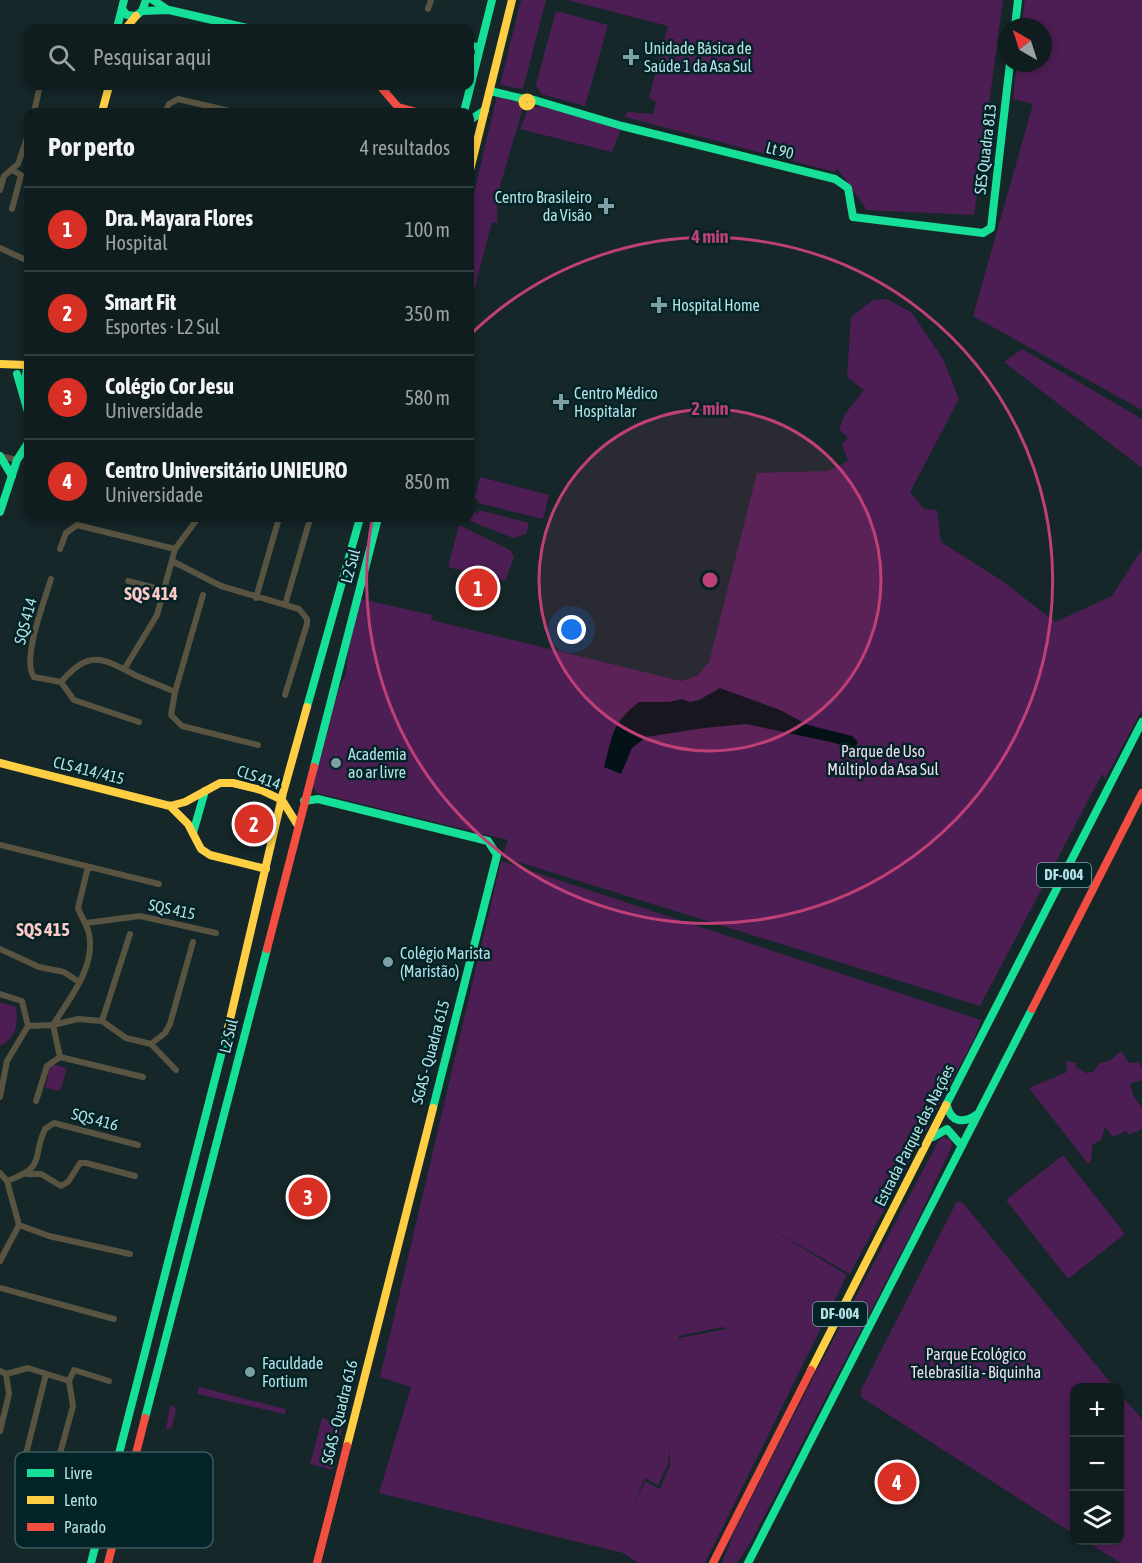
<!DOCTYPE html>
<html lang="pt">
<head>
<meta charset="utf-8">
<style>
	body { margin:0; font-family:"Asap Condensed",sans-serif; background:#192628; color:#f1f3f6 }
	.controls { position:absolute; right:18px; bottom:18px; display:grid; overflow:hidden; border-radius:12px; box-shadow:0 3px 9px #0003 }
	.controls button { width:54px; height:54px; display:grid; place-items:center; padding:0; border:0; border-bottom:2px solid #303b3d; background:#101d1f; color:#f1f3f6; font:30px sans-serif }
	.compass { position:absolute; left:998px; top:18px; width:54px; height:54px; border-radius:50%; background:#101d1f; box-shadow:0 3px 9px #0003; rotate:321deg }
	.you { position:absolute; left:572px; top:630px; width:21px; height:21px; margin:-15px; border:4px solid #fff; border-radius:50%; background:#1a73e8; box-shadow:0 0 0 9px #1a73e833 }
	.badge { display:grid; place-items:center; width:39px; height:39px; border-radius:50%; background:#d93025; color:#fff; font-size:20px; font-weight:700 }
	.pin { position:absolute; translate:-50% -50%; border:3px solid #fff; box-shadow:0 2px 6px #0006 }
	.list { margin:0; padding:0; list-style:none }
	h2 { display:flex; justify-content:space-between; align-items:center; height:78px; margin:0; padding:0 24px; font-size:26px }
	h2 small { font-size:20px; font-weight:400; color:#9ca2a4 }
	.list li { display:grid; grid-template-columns:39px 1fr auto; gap:18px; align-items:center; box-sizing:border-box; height:84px; padding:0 24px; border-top:2px solid #303b3d }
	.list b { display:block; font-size:22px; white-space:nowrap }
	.list p { margin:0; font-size:20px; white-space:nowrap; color:#9ca2a4 }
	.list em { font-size:20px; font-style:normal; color:#9ca2a4 }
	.icon { flex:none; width:33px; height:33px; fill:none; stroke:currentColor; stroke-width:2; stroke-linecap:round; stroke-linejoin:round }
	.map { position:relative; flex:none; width:1142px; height:1563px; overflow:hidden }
	.search { position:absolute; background:#101d1f; box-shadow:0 3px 9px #0003; left:24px; top:24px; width:450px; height:66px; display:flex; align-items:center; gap:15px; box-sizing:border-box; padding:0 21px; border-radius:12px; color:#9ca2a4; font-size:22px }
	.panel { position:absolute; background:#101d1f; box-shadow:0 3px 9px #0003; left:24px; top:108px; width:450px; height:414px; border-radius:12px }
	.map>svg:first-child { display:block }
	.green { fill:#4d1e54; fill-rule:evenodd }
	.water { fill:#021215 }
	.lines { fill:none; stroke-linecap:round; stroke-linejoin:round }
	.street { stroke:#595441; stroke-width:6 }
	.fast { stroke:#16e098; stroke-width:8 }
	.slow { stroke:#ffcf43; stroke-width:8 }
	.jam { stroke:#f24e42; stroke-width:8 }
	.ring { fill:none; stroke:#bf4077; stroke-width:3 }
	.poi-dot { fill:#7ca0a3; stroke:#032327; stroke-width:2 }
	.labels { text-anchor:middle; stroke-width:5; stroke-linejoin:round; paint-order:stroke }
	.shield { fill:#032327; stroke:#7ea8ac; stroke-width:1.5 }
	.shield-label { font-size:15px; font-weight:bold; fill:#b3e1e5 }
	.poi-label { font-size:16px; fill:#b3e1e5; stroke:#032327; text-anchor:start }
	.street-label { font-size:16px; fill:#b3e1e5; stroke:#032327 }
	.park-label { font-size:16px; fill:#f1ddf2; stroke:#032327 }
	.neighbourhood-label { font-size:18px; font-weight:bold; fill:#fdc9c4; stroke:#032327 }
	.key { fill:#032327; stroke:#385c60; stroke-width:1.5 }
	.key-label { font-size:16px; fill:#b3e1e5 }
	.centre { fill:#bf4077; stroke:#032327; stroke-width:3 }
	.ring-label { font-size:18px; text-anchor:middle; font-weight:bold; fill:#bf4077; stroke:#032327; stroke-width:5; stroke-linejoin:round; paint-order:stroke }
</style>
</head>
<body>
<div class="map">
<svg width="1142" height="1563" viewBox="0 0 1142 1563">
	<rect width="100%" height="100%" fill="#152729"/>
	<path class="green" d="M521 0H546L523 89 500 85Z
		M567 0H1003L974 215 867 210 837 168 835 172 625 117 627 112 653 114 656 102 649 98 668 26Z
		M1025 0H1142V410L973 316 1033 104 1013 99 1017 63H1043V27H1021Z
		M556 11 608 25 585 106 541 94 536 84Z
		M497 95 521 103 522 111 498 193 497 223 492 222 474 290 470 289V210Z
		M546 106 622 126 612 152 520 129 529 107Z
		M887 299 911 312 943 359 959 399 910 492 924 509 937 510 941 542 1004 582 1055 622 1112 596 1142 549V710L1105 779 1102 774 980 1006 502 857 508 840 317 793 312 784 333 702 346 673 349 641 360 599 432 615 431 620 681 681 697 676 709 662 757 473 828 471 848 461 842 444 848 438 839 429 845 414 864 390 847 377 851 317 873 300Z
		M1022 349 1142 419V468L1004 362Z
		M480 477 549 495 543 519 478 503 479 500 475 498Z
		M479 510 529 523 526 534 513 538 470 521 472 512 478 513Z
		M459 525 510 550 514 557 505 581 448 567Z
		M501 861 981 1020 974 1039 850 1274 766 1226 847 1275 705 1563H638L623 1553 379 1493 411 1387 380 1377ZM723 1327 726 1329 679 1338 675 1354 679 1336ZM670 1449V1465L660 1489 645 1481 628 1516 645 1478 658 1485 668 1465Z
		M0 1002 16 1007C18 1023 17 1038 0 1046Z
		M1121 1051 1129 1063 1138 1062 1142 1067V1080L1130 1084 1134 1097 1142 1108V1129L1129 1135 1126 1131 1113 1137 1105 1127 1101 1140 1092 1145 1091 1161 1088 1164 1029 1088 1067 1072 1066 1061 1077 1063 1075 1066 1086 1073 1093 1072 1100 1063 1110 1061Z
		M51 1064 67 1068 60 1091 45 1088Z
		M943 1137 951 1139 952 1146 915 1226 751 1542 737 1563H722L735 1530 816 1372 939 1140Z
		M1063 1155 1125 1234 1068 1279 1006 1200Z
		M957 1201 963 1203 1114 1387 1074 1388V1534L861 1397V1390Z
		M199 1387 286 1409 285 1414 197 1394Z
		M1120 1394 1142 1419V1563H1121L1085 1541 1120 1540Z
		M173 1405 176 1409 172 1427 166 1430 170 1407Z
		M322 1418 343 1424 332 1470 310 1464Z"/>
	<path class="water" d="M720 688 780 710 808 725 852 736 858 742 854 749 831 742 746 724 704 728 646 737 632 748 621 774 604 767C613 735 611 724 639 702H669L682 699 690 702 699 700Z"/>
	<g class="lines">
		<path class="street" d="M428 9 431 0
			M34 112 40 86
			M165 112 169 104 178 99 234 112
			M0 190 4 176 18 164 28 135
			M12 209 21 175 12 170
			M0 248 28 261
			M0 456 17 460
			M60 549 66 533 77 525 175 549
			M172 561 221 586 299 609 307 619V624L285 695
			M51 579C45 599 21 661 34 677L61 682C89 650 101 657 135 675 148 681 162 686 175 692
			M128 581 163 590
			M203 595 175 692 171 715 182 726 258 745
			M256 598 279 518
			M285 605 310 519
			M125 668 157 615 175 549 198 518
			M61 682 74 700 139 722
			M0 845 159 884
			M86 923 140 916 216 933
			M0 949 39 967 64 972 79 982
			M0 994 22 1001 28 1026 7 1061 0 1097
			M102 1021 130 934
			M28 1026 53 1025 78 1019 102 1021 126 1038 151 1044 176 1070
			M151 1044 165 1033 170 1024 193 942
			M60 1057 53 1025C69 999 96 967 89 934 87 924 81 917 78 908L88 867
			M36 1101 47 1066 60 1057 143 1077
			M0 1173 7 1181 19 1225 0 1261
			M27 1174H41L61 1186 68 1182 80 1163H86L135 1176
			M7 1181C47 1166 31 1160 45 1129L54 1123 138 1145
			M19 1225 49 1236 130 1254
			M0 1288 114 1319
			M0 1371 6 1374 28 1368 69 1381 73 1406 53 1479
			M69 1381 74 1370 109 1381
			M0 1431 9 1394 6 1374
			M21 1474 46 1374"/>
		<path class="fast" d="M153 0 168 10
			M122 9 127 15 136 16 142 11 146 0
			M142 11 169 10 247 28
			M1015 27 1018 0
			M117 28 124 0
			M470 46 480 47
			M490 91 524 99
			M531 99 622 126 835 179 848 188 853 217 983 233 991 228 1010 63
			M464 112 492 0
			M470 120 485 110
			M17 374 28 412
			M27 393 25 380 28 364
			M0 456 12 476
			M0 512 17 460 28 443
			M307 707 360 518
			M314 767 378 518
			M304 801 318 799 488 841 497 855 433 1108
			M193 833 205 791
			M946 1105 1142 722
			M947 1106C951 1122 963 1124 976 1115
			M933 1137 947 1129 961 1145
			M145 1418 267 949
			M91 1563 228 1028
			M748 1563 1032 1009"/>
		<path class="slow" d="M126 28 136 16
			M522.5 102a4.5 4.5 0 1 1 9 0a4.5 4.5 0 1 1-9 0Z
			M102 112 109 86
			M470 170 512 0
			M0 364 28 365
			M0 763 170 806 185 802 220 783H233L261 790 282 800 297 824
			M170 806 188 824 201 849 210 855 266 869
			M228 1028 283 793 307 707
			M811 1370 946 1105
			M347 1446 433 1108"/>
		<path class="jam" d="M380 86 398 107 417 112
			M267 949 314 767
			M1032 1009 1142 793
			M108 1563 145 1418
			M317 1563 347 1446
			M713 1563 811 1370"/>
	</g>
	<circle cx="710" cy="580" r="171" fill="#bf4077" fill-opacity=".12"/>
	<g class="ring">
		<circle cx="710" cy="580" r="171"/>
		<path d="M470 335A343 343 0 1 1 372 520"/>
	</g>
	<g class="poi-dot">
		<path d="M628 48h6v6h6v6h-6v6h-6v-6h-6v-6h6z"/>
		<path d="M603 197h6v6h6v6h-6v6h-6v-6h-6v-6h6z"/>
		<path d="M656 296h6v6h6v6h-6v6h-6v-6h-6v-6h6z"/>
		<path d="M558 393h6v6h6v6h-6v6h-6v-6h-6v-6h6z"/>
		<circle cx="336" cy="763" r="6"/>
		<circle cx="388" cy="962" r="6"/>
		<circle cx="250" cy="1372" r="6"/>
	</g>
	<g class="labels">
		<g class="shield">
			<rect x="1037" y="863" width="54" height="24" rx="4.5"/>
			<rect x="813" y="1302" width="54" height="24" rx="4.5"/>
		</g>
		<g class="shield-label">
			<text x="1064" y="880">DF-004</text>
			<text x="840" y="1319">DF-004</text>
		</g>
		<g class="poi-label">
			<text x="644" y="54">Unidade Básica de<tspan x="644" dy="18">Saúde 1 da Asa Sul</tspan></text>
			<text x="592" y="203" text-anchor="end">Centro Brasileiro<tspan x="592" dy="18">da Visão</tspan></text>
			<text x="672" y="311">Hospital Home</text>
			<text x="574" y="399">Centro Médico<tspan x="574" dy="18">Hospitalar</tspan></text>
			<text x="348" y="760">Academia<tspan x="348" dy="18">ao ar livre</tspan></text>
			<text x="400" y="959">Colégio Marista<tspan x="400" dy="18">(Maristão)</tspan></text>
			<text x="262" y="1369">Faculdade<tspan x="262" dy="18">Fortium</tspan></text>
		</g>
		<g class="street-label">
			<text transform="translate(985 149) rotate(-83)" y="6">SES Quadra 813</text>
			<text transform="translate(780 150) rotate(14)" y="6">Lt 90</text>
			<text transform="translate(350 566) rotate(-75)" y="6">L2 Sul</text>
			<text transform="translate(25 621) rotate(-75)" y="6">SQS 414</text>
			<text transform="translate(89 770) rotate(14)" y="6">CLS 414/415</text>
			<text transform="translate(259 777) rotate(19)" y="6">CLS 414</text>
			<text transform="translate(172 909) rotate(12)" y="6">SQS 415</text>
			<text transform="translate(228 1036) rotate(-76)" y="6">L2 Sul</text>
			<text transform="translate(430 1052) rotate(-75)" y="6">SGAS - Quadra 615</text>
			<text transform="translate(95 1119) rotate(15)" y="6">SQS 416</text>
			<text transform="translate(914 1135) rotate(-63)" y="6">Estrada Parque das Nações</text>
			<text transform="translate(339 1412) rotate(-76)" y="6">SGAS - Quadra 616</text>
		</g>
		<g class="park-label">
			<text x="883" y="757">Parque de Uso<tspan x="883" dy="18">Múltiplo da Asa Sul</tspan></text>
			<text x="976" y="1360">Parque Ecológico<tspan x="976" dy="18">Telebrasília - Biquinha</tspan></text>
		</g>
		<g class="neighbourhood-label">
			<text x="151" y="600">SQS 414</text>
			<text x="43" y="936">SQS 415</text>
		</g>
	</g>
	<rect x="15" y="1452" width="198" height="96" rx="9" class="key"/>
	<rect x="27" y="1469" width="27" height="8" fill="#16e098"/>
	<rect x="27" y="1496" width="27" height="8" fill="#ffcf43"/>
	<rect x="27" y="1523" width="27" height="8" fill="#f24e42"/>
	<g class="key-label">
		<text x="64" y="1479">Livre</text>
		<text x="64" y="1506">Lento</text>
		<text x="64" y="1533">Parado</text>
	</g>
	<circle cx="710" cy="580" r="9" class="centre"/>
	<g class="ring-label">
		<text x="710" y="243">4 min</text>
		<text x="710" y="415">2 min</text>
	</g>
</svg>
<div class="controls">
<button>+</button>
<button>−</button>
<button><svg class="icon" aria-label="layers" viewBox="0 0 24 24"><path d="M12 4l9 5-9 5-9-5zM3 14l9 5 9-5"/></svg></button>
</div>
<svg class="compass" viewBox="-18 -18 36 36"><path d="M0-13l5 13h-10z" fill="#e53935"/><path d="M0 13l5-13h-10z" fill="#9ca2a4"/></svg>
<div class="you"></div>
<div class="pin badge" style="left:478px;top:588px">1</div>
<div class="pin badge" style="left:254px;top:824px">2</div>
<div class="pin badge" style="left:308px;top:1197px">3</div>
<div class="pin badge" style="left:897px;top:1482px">4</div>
<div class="search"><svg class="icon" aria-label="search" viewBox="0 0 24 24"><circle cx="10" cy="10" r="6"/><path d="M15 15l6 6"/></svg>Pesquisar aqui</div>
<section class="panel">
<h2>Por perto<small>4 resultados</small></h2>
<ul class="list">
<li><span class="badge">1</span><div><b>Dra. Mayara Flores</b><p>Hospital</p></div><em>100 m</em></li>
<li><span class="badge">2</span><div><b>Smart Fit</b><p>Esportes · L2 Sul</p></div><em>350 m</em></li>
<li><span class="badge">3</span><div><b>Colégio Cor Jesu</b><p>Universidade</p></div><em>580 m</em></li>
<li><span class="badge">4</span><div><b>Centro Universitário UNIEURO</b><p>Universidade</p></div><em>850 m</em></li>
</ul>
</section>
</div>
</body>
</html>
